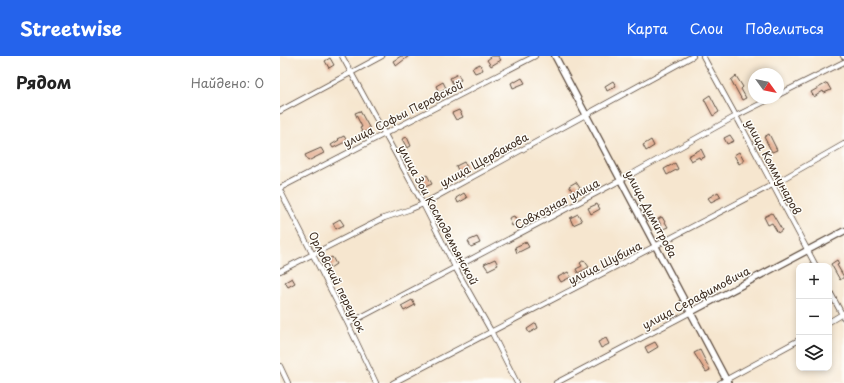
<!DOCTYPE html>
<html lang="ru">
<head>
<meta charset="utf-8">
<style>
	body { margin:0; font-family:"Playpen Sans",sans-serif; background:#f6f6f6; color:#222 }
	.controls { position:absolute; right:12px; bottom:12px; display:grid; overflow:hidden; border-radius:8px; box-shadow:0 2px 6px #0003 }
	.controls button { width:36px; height:36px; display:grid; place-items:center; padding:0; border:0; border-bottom:1px solid #e0e0e0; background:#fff; color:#222; font:20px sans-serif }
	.compass { position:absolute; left:468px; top:12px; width:36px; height:36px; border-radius:50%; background:#fff; box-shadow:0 2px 6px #0003; rotate:123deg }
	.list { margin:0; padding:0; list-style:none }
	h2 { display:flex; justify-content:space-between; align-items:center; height:52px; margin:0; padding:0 16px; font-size:17px }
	h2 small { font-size:13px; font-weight:400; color:#767676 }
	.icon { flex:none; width:22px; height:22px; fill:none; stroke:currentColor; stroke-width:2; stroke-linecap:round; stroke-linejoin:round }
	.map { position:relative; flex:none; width:564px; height:327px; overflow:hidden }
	header { display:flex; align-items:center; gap:24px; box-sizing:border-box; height:56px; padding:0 20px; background:#2563eb; color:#fff }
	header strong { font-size:19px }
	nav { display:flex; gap:22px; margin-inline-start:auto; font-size:14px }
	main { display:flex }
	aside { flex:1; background:#fff }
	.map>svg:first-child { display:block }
	.building { fill:#e4ad90 }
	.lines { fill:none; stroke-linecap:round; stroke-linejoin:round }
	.minor-casing { stroke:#574639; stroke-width:6 }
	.tertiary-casing { stroke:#574639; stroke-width:8 }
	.minor { stroke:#fff; stroke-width:4.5 }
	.tertiary { stroke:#fff; stroke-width:5.5 }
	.labels { text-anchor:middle; stroke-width:3; stroke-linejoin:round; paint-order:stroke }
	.street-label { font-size:11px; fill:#3b2a1e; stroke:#fdfcf7 }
</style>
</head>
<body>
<header>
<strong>Streetwise</strong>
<nav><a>Карта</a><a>Слои</a><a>Поделиться</a></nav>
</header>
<main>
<aside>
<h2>Рядом<small>Найдено: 0</small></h2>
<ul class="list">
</ul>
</aside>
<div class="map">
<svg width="564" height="327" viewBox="0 0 564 327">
	<rect width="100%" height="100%" fill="#fdfcf7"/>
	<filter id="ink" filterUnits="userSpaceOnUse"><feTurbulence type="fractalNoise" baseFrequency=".025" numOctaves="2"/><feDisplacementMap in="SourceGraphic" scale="8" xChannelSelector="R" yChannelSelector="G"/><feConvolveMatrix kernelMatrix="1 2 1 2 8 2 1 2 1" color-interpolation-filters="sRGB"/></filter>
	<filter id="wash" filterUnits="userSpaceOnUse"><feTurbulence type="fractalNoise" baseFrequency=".012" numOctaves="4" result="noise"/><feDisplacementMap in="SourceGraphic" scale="16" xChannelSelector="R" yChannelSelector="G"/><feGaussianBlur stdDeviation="0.9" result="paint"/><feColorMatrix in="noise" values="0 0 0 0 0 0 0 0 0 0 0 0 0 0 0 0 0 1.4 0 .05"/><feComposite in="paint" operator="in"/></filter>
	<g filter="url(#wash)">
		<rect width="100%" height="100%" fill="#f6e6cf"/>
		<g id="blocks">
			<path class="building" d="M121 0H129L116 10 113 5Z
				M211 0H218L221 4 211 10 207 4 211 1Z
				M50 2 54 9 49 12 45 5Z
				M200 8 203 14 195 17 192 12Z
				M178 18 181 24 173 28 170 22Z
				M456 20 463 31 461 33 466 42 462 44 451 24Z
				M242 22 245 27 233 32 231 27 234 25 235 26Z
				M333 25 336 30 327 35 325 30Z
				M163 26 166 32 159 36 156 30Z
				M547 27 551 34 544 37 543 35 534 41 531 36Z
				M430 39 439 56 433 60 424 43Z
				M179 54 183 61 176 64 172 57Z
				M80 55 90 73 83 77 80 72 82 71 75 57Z
				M489 78 497 94 492 96 484 81Z
				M450 79 454 85 447 88 444 82Z
				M64 80 67 85 53 92 51 89 59 84 58 83Z
				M127 81 131 90 127 92 122 83Z
				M371 84 374 90 366 95 363 89Z
				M41 92 44 97 28 105 25 99Z
				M421 93 425 101 420 103 419 101 411 105 408 100Z
				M459 96 464 105 459 108 454 99Z
				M184 106 187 111 179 116 176 110Z
				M395 107 398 113 387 119 384 113Z
				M147 119 152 128 145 131 141 122Z
				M296 126 300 132 293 136 289 130Z
				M438 136 441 141 431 146 428 142Z
				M184 137 187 142 178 147 176 142Z
				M317 148 320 153 311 158 308 152Z
				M492 157 502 174 498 177 492 167 488 169 484 161Z
				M298 158 302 165 293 169 290 162Z
				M234 160 238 167 232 170 229 162Z
				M382 161 388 171 383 173 378 163Z
				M60 163 64 169 56 173 53 167Z
				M197 181 200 187 191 191 188 185Z
				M246 186 249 191 237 197 235 191Z
				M52 201 56 208 50 212 46 204Z
				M215 203 218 209 208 214 204 208Z
				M304 204 309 211 298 217 296 213 302 210 300 207Z
				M557 204 559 208 557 209 564 221 560 224 551 208Z
				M288 216 291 221 281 226 278 221Z
				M12 222 15 227 8 231 5 226Z
				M132 244 135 249 124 255 121 250Z
				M256 267 258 272 249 277 247 273Z
				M326 282 329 288 321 292 318 286Z
				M375 286 378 291 368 297 365 291Z
				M420 294 430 314 426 316 414 297Z"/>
		</g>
	</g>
	<g filter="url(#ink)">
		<use href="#blocks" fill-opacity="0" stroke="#574639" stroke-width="1"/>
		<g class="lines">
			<defs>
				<path id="minor" d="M62 0 143 148 175 211 211 275 237 327
					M423 0 456 60 536 210
					M563 0 564 1
					M498 39 564 6
					M0 55 102 0
					M0 132 255 0
					M0 134 68 268 96 327
					M0 215 104 162 131 153 143 148 413 0
					M549 234 564 262
					M549 266 564 257
					M68 268 341 124 456 60 492 42
					M0 310 8 327
					M113 327 492 129 564 88
					M276 327 411 256
					M440 327 519 284"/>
				<path id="tertiary" d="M275 0 448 327
					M411 256 564 175"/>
			</defs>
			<use href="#minor" class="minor-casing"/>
			<use href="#tertiary" class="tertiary-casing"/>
			<use href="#minor" class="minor"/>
			<use href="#tertiary" class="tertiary"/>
		</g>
	</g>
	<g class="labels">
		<g class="street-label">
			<text transform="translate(123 58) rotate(-27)" y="4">улица Софьи Перовской</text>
			<text transform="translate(204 104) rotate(-29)" y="4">улица Щербакова</text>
			<text transform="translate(493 111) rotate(62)" y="4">улица Коммунаров</text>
			<text transform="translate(277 148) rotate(-28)" y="4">Совхозная улица</text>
			<text transform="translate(371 158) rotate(62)" y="4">улица Димитрова</text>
			<text transform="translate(158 159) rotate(62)" y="4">улица Зои Космодемьянской</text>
			<text transform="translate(325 207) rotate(-27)" y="4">улица Шубина</text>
			<text transform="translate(57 226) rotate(63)" y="4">Орловский переулок</text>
			<text transform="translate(416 242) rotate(-28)" y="4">улица Серафимовича</text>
		</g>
	</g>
</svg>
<div class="controls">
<button>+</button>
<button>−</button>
<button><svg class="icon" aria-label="layers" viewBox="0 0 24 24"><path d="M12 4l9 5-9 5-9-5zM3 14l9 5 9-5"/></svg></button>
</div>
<svg class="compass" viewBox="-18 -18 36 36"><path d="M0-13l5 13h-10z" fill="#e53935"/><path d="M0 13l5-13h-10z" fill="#767676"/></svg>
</div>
</main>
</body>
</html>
